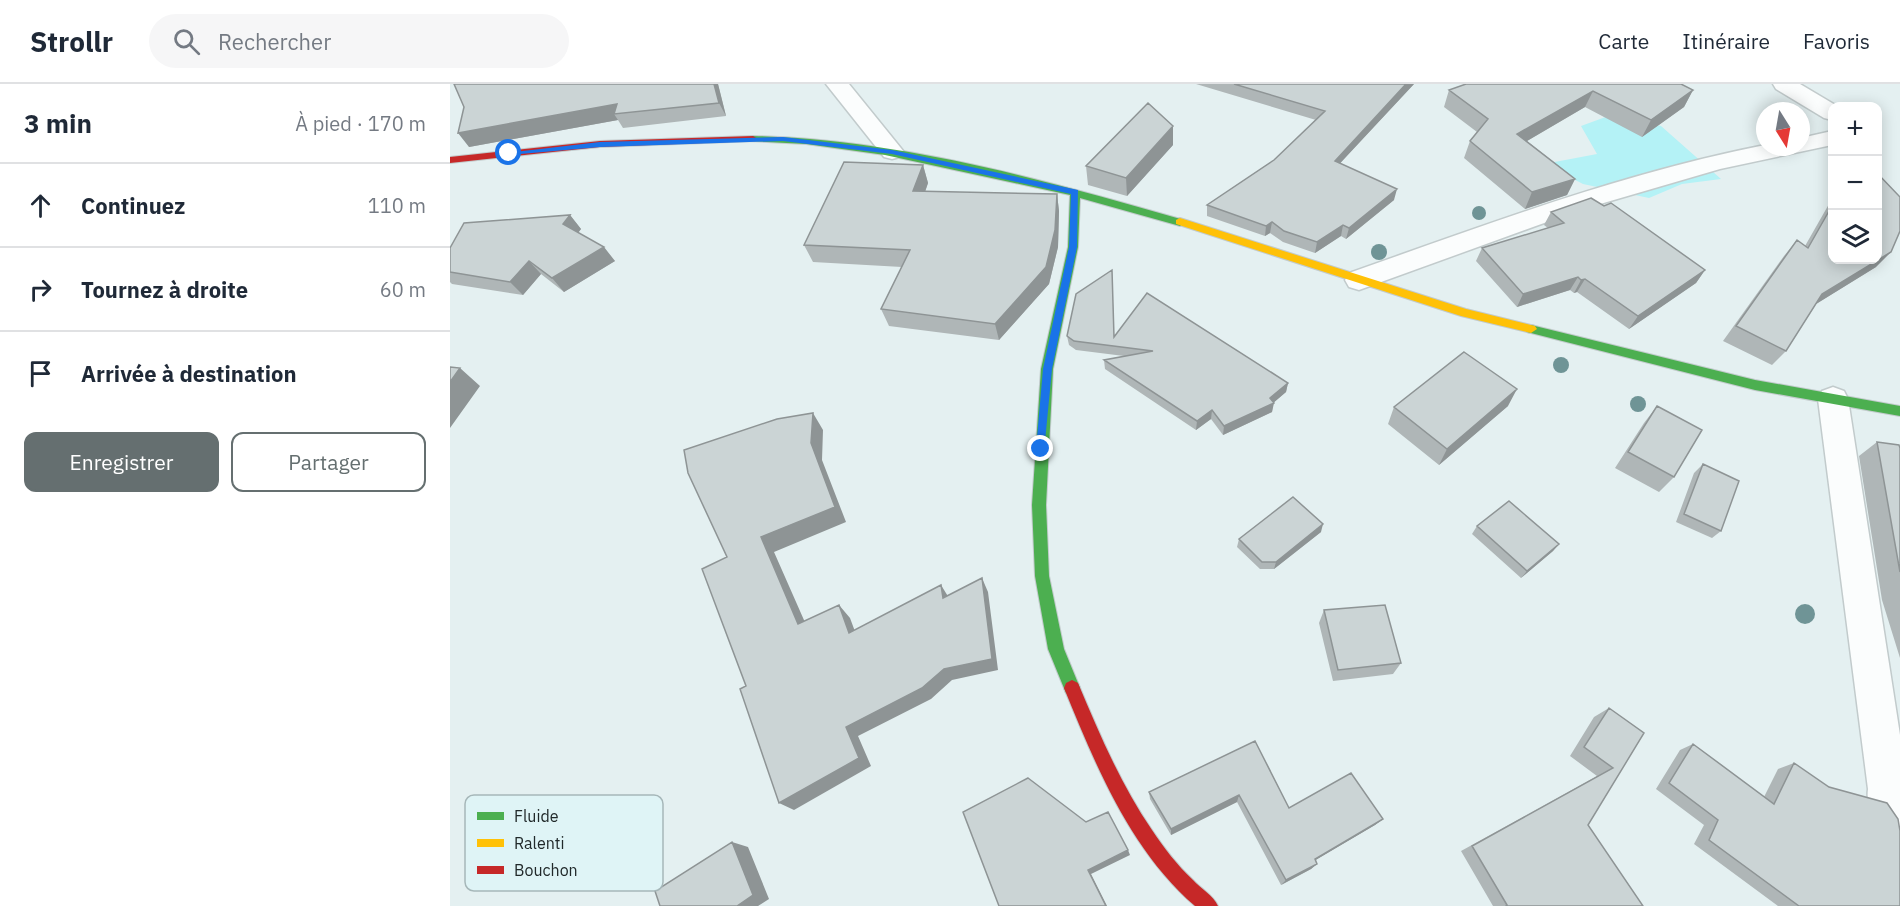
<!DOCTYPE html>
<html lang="fr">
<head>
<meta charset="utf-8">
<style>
	body { margin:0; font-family:"IBM Plex Sans",sans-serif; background:#f6f6f7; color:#1f2937 }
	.controls { position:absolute; right:18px; top:18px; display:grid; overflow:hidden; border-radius:12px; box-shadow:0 3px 15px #0003 }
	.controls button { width:54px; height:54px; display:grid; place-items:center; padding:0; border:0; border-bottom:2px solid #e0e1e3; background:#fff; color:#1f2937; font:30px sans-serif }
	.compass { position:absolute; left:1306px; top:18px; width:54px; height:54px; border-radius:50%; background:#fff; box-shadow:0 3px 15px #0003; rotate:169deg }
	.stop { position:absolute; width:18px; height:18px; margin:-14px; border:4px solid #1a73e8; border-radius:50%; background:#fff }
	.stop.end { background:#1a73e8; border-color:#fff; box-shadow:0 2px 6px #0008 }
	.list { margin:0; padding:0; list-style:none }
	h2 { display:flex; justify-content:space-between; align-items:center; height:78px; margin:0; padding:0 24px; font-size:26px }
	h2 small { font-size:20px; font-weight:400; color:#747a83 }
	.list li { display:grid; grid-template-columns:39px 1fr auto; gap:18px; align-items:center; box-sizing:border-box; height:84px; padding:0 24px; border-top:2px solid #e0e1e3 }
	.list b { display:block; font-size:22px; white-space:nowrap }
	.list em { font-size:20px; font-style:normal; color:#747a83 }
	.actions { display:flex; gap:12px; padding:18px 24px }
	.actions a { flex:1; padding:14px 0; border:2px solid #656f70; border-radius:12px; text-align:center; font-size:21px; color:#656f70 }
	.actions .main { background:#656f70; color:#fff }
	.icon { flex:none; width:33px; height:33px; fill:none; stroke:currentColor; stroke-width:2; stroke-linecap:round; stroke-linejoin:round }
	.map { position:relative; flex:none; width:1450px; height:822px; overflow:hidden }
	header { display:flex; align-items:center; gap:36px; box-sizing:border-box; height:84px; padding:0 30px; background:#fff; border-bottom:2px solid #e0e1e3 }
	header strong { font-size:28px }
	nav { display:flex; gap:33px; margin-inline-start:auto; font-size:21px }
	.search { width:420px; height:54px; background:#f6f6f7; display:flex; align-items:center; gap:15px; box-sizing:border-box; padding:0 21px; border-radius:33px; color:#747a83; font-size:22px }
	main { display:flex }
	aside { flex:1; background:#fff }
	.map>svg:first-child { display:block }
	.green { fill:#b4f2f6 }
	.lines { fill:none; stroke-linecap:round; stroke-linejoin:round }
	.street-casing { stroke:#c2cbcc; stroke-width:3 }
	.fast-casing { stroke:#c2cbcc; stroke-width:2 }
	.slow-casing { stroke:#c2cbcc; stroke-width:2 }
	.jam-casing { stroke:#c2cbcc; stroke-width:2 }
	.street { fill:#fbfdfd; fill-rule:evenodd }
	.fast { fill:#4caf50; fill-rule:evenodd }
	.slow { fill:#ffc107; fill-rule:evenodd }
	.jam { fill:#c62828; fill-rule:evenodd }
	.tree { fill:#6f9496 }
	.wall { fill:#afb6b7 }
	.shaded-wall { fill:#8e9495 }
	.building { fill:#cbd4d5; stroke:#8e9495; stroke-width:1.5 }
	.route { fill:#1a73e8 }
	.key { fill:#dff4f6; stroke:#a6b7b9; stroke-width:1.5 }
	.key-label { font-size:16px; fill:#21292a }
</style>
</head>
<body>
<header>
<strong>Strollr</strong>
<div class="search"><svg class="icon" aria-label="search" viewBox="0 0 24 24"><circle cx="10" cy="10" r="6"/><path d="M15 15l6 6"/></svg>Rechercher</div>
<nav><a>Carte</a><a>Itinéraire</a><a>Favoris</a></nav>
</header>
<main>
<aside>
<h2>3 min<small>À pied · 170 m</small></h2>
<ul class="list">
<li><svg class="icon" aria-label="ahead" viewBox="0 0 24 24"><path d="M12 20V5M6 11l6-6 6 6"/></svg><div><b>Continuez</b></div><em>110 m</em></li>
<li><svg class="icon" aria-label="right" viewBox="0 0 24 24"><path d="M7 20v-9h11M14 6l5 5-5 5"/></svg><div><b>Tournez à droite</b></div><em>60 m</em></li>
<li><svg class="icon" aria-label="arrive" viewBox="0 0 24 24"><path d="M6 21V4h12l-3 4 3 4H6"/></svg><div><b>Arrivée à destination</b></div></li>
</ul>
<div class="actions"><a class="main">Enregistrer</a><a>Partager</a></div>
</aside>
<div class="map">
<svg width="1450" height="822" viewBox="0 0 1450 822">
	<rect width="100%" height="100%" fill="#e4f0f1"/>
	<path class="green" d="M1161 31 1211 42 1271 95 1232 100 1199 114 1133 100 1094 80 1147 70 1131 42Z"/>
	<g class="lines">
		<defs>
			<path id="street" d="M376 0H399L450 63 454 68 450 73 442 75 434 73Z
				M1323 0H1350L1387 22H1382V36L1374 34 1326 5Z
				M1382 47V61L1270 85 1133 125 909 206 899 203 895 196 899 189C1036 141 1172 89 1315 61V63H1351V54Z
				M1383 303 1394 307 1398 315 1450 651V750C1430 741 1415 728 1418 705L1368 315 1372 307Z"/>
			<path id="fast" d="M303 52C448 55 596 96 734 136L735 138 730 142 630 114 628 163 603 285 596 421 599 492 614 565 630 604 628 609 622 612 616 609 598 565 585 492 582 421 591 285 618 163 620 111 435 71 356 60 300 57 298 55Z
				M1081 241 1305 296 1450 322V332L1305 306 1077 248 1075 245Z"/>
			<path id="slow" d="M730 134 1016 225 1085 242 1087 245 1081 249 1011 232 726 140V136Z"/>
			<path id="jam" d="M303 52 308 55 306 57 150 63 0 79V73L150 57Z
				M622 596 628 599C649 649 671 701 702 746 714 764 727 781 743 796 751 805 763 811 768 822H745C680 766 646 682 614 604L616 599Z"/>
		</defs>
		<use href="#street" class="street-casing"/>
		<use href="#fast" class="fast-casing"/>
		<use href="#slow" class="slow-casing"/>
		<use href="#jam" class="jam-casing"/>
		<use href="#street" class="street"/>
		<use href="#fast" class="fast"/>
		<use href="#slow" class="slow"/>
		<use href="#jam" class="jam"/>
	</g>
	<g class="tree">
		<circle cx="1029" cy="129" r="7"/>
		<circle cx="929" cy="168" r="8"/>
		<circle cx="1111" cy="281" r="8"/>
		<circle cx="1188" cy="320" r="8"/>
		<circle cx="1355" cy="530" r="10"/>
	</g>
	<path class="wall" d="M4 0H268L276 32 173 44 168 36 19 63 14 23Z
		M746 0H964L890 79 944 116 896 155 891 152 865 169 833 158 820 149 815 152 757 132V121L824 76 866 36Z
		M999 6H1243L1234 23 1192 53 1135 23 1077 57 1125 95 1117 111 1075 125 1014 74 1020 57 1027 48 994 23Z
		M723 61 677 112 638 101 636 82Z
		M473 81 478 99 475 108 607 110 609 127 608 163 599 200 549 256 439 242 431 225 452 183 363 178 354 161Z
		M1383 113V176L1426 183 1366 220 1336 267 1322 281 1273 257 1334 172 1347 156 1355 162Z
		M1101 128 1255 186 1246 199 1179 245 1127 208 1124 209 1120 206 1067 223 1026 177 1032 164 1098 144 1094 141Z
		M120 131 131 145 128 149 165 177 114 208 91 190 73 211 2 200 0 198V164Z
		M662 186 664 252 838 299 836 308 823 319 822 328 773 351 761 335 746 346 655 285 654 276 674 272 626 266 619 261 617 252Z
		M1058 322 989 381 938 340 944 323Z
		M1207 322 1224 393 1209 408 1165 384 1194 339Z
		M1427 358 1450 364V574L1432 516 1409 372Z
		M1253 380 1271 447 1262 454 1226 438 1244 389Z
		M1027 442 1109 460 1103 467 1071 494 1022 450Z
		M871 448 824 485H810L787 463 789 455Z
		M874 526 951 579 943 590 883 597 869 539Z
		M1159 624 1194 649 1138 741 1193 822H1043L1011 767 1147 692 1120 672 1144 633Z
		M805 657 839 724 933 735 925 741 865 776 867 780 861 785 831 801 787 718 721 751 700 715 699 708Z
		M1243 660 1314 713 1328 685 1344 679 1450 822H1328L1244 760 1254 741 1206 705 1230 666Z"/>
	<path class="shaded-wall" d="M264 0H268L276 32 269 19Z
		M956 0H964L882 88 885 77Z
		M1243 6 1234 23 1192 53 1201 36Z
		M1143 7 1135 23 1060 67 1067 50Z
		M167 20 164 30 168 36 19 63 8 49Z
		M723 42V61L677 112 676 94Z
		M473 81 478 99 469 125 463 107Z
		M1125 95 1117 111 1075 125 1082 108Z
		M947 105 944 116 896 155 899 144Z
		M607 110 609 127 608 163 599 200 549 256 545 240Z
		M120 131 131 145 124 154 113 140Z
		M822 138 820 149 815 152 816 142Z
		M893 141 891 152 865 169 867 158Z
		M154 163 165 177 114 208 102 194Z
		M1441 168 1426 183 1358 225 1372 210Z
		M79 177 91 190 73 211 60 198Z
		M1255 186 1246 199 1179 245 1188 232Z
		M1128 193 1120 206 1067 223 1073 210Z
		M1135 195 1127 208 1124 209 1131 196Z
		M10 284 30 302 0 344V298Z
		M838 299 836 308 822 320 824 319 822 328 773 351 774 342 820 314Z
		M1067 305 1058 322 989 381 997 365Z
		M762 326 761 335 746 346 747 337Z
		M363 329 373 346 372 376 396 438 324 468 361 552 348 540 311 453 361 359Z
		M873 440 871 448 824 485 826 478Z
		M1109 460 1103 467 1071 494 1077 487Z
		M532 494 538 508 548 586 502 596 481 615 408 652 421 682 344 726 329 719 396 643Z
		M491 501 499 514H493Z
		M389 521 400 534 410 561 399 549Z
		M789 711 787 718 721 751V745Z
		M933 735 925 741 859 780 865 775Z
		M282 758 298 763 319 815 308 822H287Z
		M678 766 680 771 641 790 657 822H656L638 786Z
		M867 780 861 785 831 801 836 796Z"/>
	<path class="building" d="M4 0H264L269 19 164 30 167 20 8 49 14 23Z
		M784 0H956L885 77 947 105 899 144 893 141 867 158 834 147 822 138 816 142 757 121 824 76 875 27Z
		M1016 0H1231L1243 6 1201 36 1143 7 1067 50 1125 95 1082 108 1020 57 1038 35 999 6Z
		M698 19 723 42 676 94 636 82Z
		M394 78 473 81 463 107 607 110 605 146 596 183 545 240 431 225 460 166 354 161Z
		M1428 90 1450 113V147L1441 168 1372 210 1336 267 1286 242 1347 156 1358 164 1383 120V176H1428Z
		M1141 114 1154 122 1161 119 1255 186 1188 232 1135 195 1131 196 1128 193 1073 210 1032 164 1114 139 1101 128Z
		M120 131 113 140 154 163 102 194 79 177 60 198 0 188V164L14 139Z
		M662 186 664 253 697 209 838 299 820 314 824 319 774 342 762 326 747 337 654 276 703 267 624 257 617 252 626 210Z
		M1014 268 1067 305 997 365 944 323Z
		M0 283 10 284 0 298Z
		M1207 322 1252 346 1224 393 1178 368Z
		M363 329 361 359 385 423 311 453 348 540 389 521 399 549 491 501 493 514 532 494 542 575 494 585 472 604 396 643 409 674 329 719 290 605 296 602 252 485 277 473 238 389 234 366 327 335Z
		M1427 358 1449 361 1450 364V488Z
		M1253 380 1289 397 1271 447 1234 430Z
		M843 413 873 440 826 478H812L789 455Z
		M1059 417 1109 460 1077 487 1027 442Z
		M935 521 951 579 888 586 874 526Z
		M1159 624 1194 649 1138 741 1193 822H1056L1057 821 1022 762 1163 684 1134 663Z
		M805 657 839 724 901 689 933 735 865 775 867 780 836 796 789 711 721 745 699 708Z
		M1243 660 1324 720 1344 679 1379 703 1437 719 1448 735 1450 747V822H1349L1259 756 1268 736 1219 699Z
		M578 694 636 738 658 728 678 766 638 786 656 822H549L513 728Z
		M282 758 303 811 287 822H210L205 807Z"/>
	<path class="route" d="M333 53 442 66 628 106 627 163 602 285 594 368 591 369 586 365 593 285 619 163 621 110 442 70 333 57 150 63 59 71 56 69 150 58Z"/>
	<rect x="15" y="711" width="198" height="96" rx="9" class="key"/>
	<rect x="27" y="728" width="27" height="8" fill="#4caf50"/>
	<rect x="27" y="755" width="27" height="8" fill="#ffc107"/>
	<rect x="27" y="782" width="27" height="8" fill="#c62828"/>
	<g class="key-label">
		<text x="64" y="738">Fluide</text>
		<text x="64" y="765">Ralenti</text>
		<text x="64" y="792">Bouchon</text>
	</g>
</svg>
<div class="controls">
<button>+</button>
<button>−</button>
<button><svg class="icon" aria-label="layers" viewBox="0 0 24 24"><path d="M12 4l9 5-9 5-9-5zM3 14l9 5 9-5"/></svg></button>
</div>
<svg class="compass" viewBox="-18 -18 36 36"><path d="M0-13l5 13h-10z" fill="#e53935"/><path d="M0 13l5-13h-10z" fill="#747a83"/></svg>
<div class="stop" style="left:59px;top:69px"></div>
<div class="stop end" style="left:591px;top:365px"></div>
</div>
</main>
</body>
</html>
